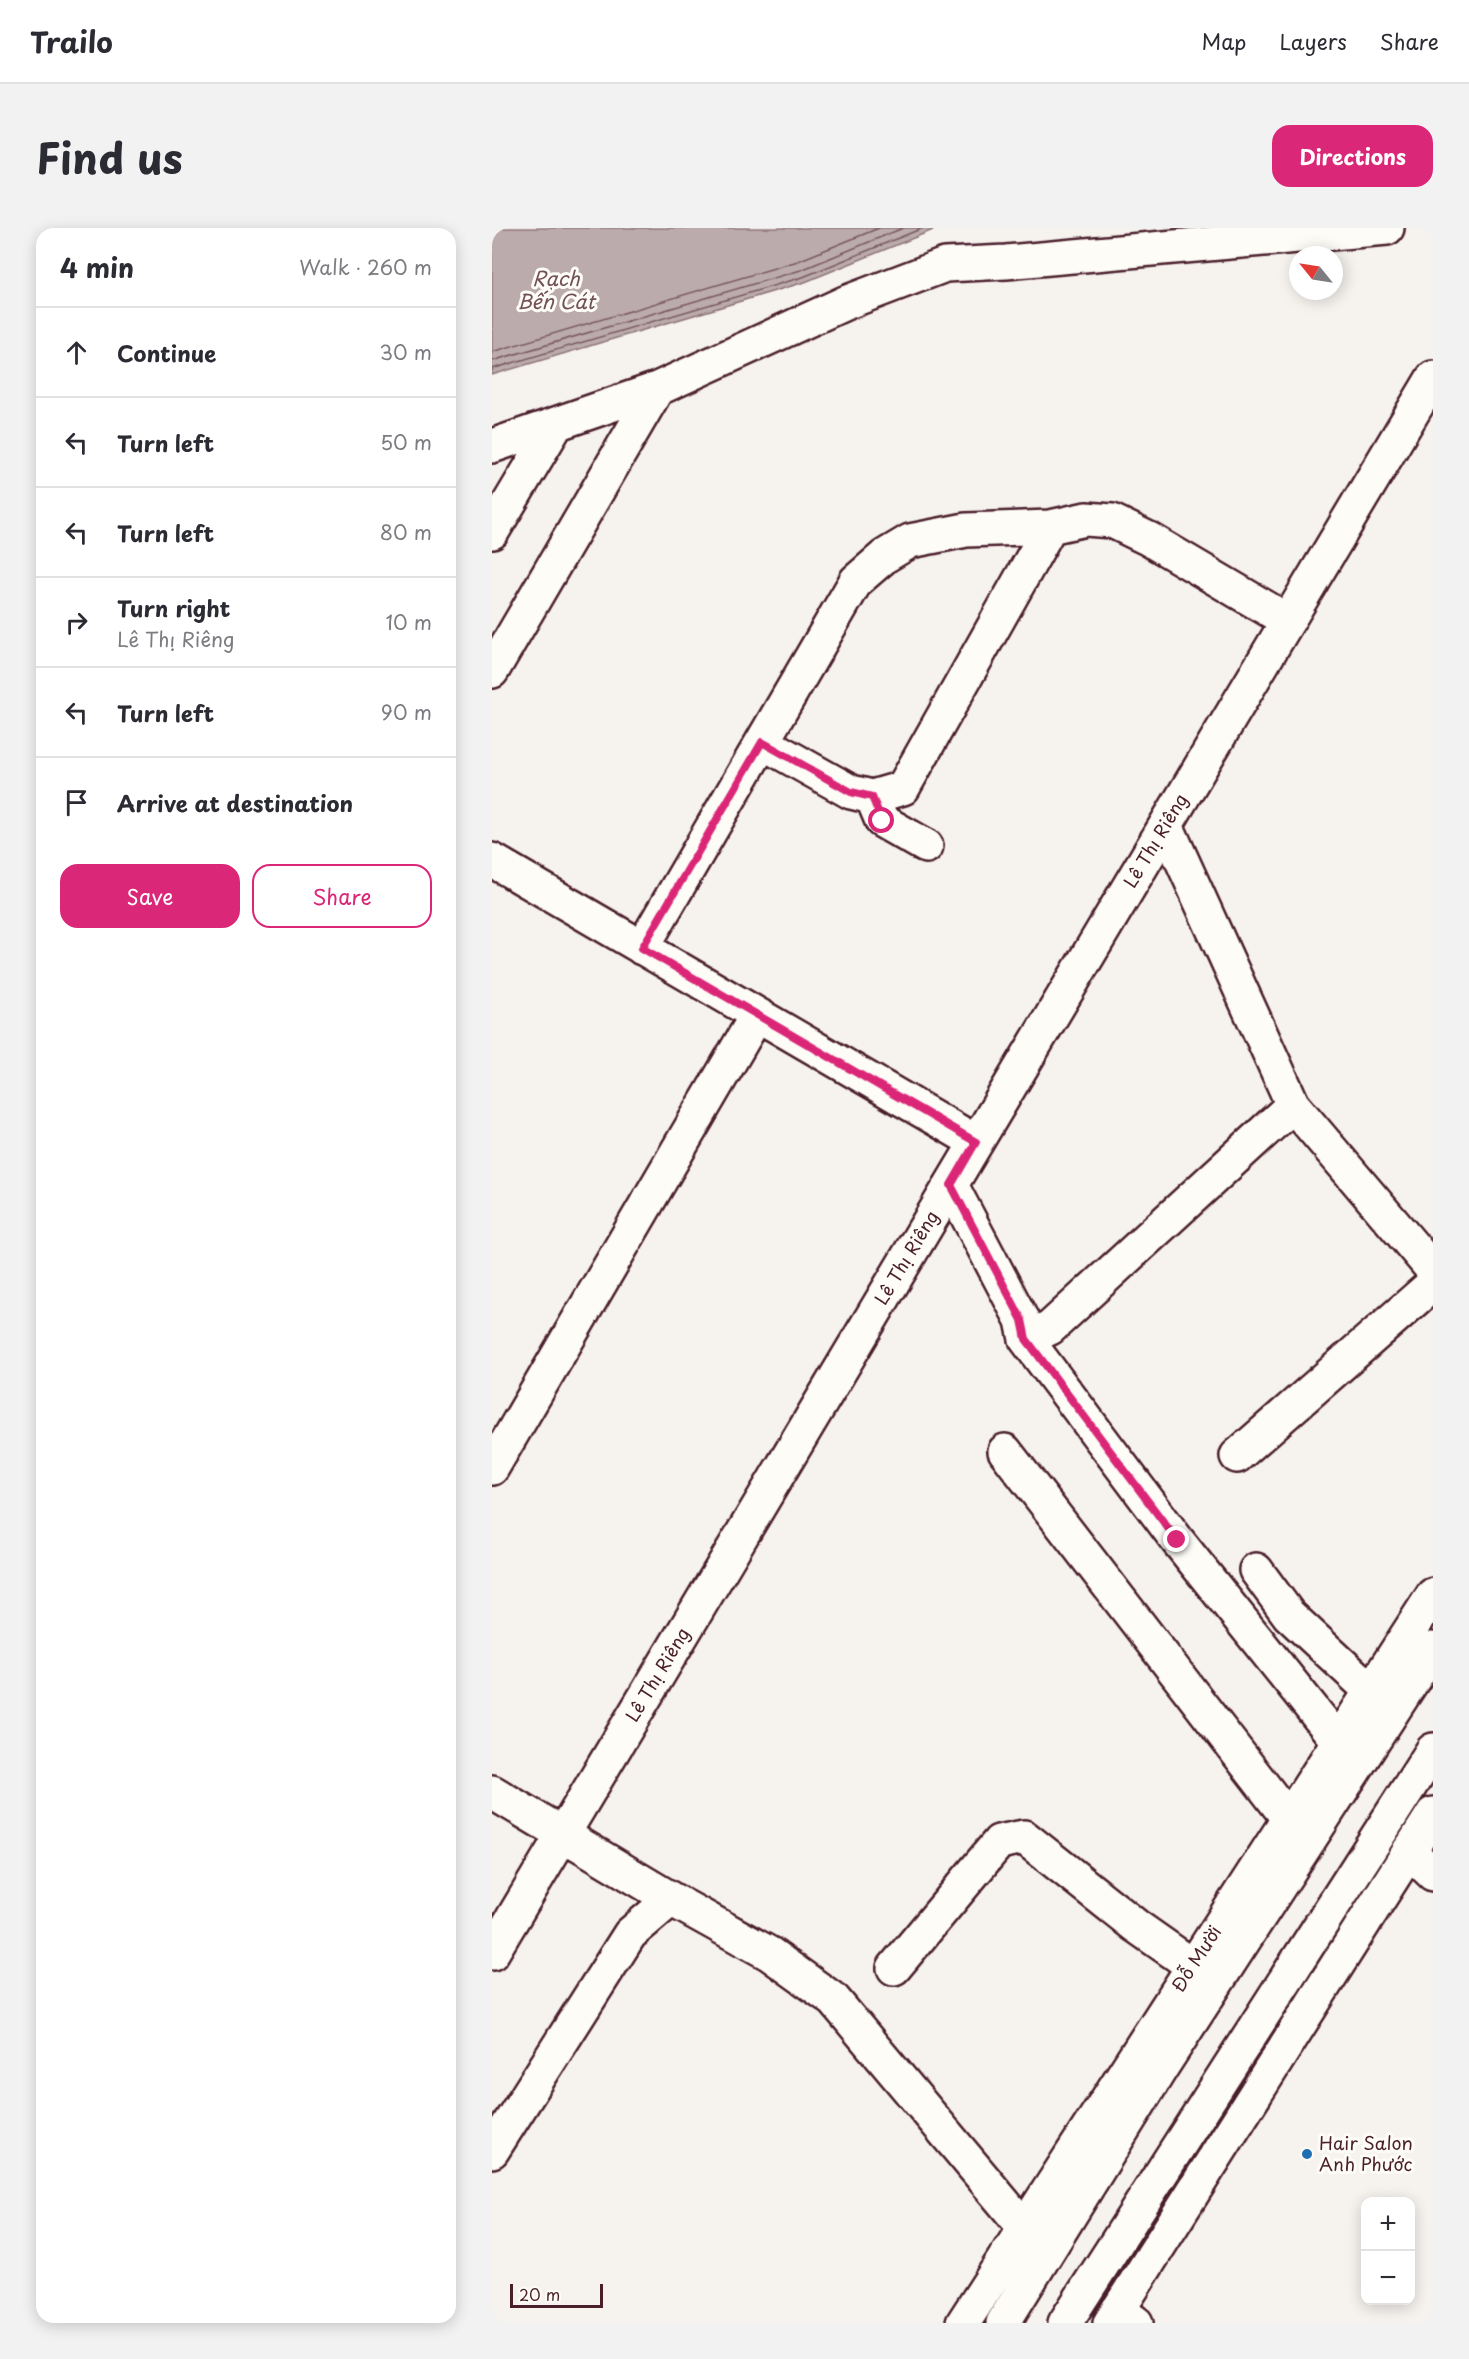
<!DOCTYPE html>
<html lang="en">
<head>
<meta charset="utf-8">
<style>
	body { margin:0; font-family:"Playpen Sans",sans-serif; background:#f2f2f3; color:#2b2b33 }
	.controls { position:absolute; right:18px; bottom:18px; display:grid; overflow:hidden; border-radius:12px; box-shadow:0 3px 15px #0003 }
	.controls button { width:54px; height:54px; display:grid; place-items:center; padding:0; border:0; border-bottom:2px solid #e1e1e2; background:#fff; color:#2b2b33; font:30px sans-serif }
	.compass { position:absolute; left:797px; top:18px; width:54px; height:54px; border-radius:50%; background:#fff; box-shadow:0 3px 15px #0003; rotate:300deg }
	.scale { position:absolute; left:18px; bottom:15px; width:93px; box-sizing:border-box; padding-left:6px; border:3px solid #4a1f2b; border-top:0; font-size:16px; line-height:21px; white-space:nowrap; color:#4a1f2b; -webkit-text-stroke:4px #fdfcf7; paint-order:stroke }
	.stop { position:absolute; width:18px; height:18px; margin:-14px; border:4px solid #db2777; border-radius:50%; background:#fff }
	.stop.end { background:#db2777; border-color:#fff; box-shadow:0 2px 6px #0008 }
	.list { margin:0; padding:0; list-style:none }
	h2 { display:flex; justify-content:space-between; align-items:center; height:78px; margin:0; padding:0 24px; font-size:26px }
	h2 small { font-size:20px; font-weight:400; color:#7c7c81 }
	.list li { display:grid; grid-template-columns:39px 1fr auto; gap:18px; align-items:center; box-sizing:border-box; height:90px; padding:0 24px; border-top:2px solid #e1e1e2 }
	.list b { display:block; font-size:22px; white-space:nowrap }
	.list p { margin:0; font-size:20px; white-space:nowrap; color:#7c7c81 }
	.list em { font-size:20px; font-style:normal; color:#7c7c81 }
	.actions { display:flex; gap:12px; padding:18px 24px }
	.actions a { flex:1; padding:14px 0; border:2px solid #db2777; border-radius:18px; text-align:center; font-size:21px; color:#db2777 }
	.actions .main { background:#db2777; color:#fff }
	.icon { flex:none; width:33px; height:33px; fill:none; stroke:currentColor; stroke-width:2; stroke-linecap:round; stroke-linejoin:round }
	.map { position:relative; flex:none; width:941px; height:2095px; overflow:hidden; border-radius:18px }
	header { display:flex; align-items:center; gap:36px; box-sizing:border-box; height:84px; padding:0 30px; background:#fff; border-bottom:2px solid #e1e1e2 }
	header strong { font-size:28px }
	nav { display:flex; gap:33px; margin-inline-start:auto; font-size:21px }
	.intro { display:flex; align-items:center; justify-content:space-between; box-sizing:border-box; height:144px; padding:0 36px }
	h1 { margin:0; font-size:42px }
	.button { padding:15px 27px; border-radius:18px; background:#db2777; color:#fff; font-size:21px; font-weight:700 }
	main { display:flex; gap:36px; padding:0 36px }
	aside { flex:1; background:#fff; border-radius:18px; box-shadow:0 3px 15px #0003 }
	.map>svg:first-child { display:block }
	.water { fill:#bbabac; stroke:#8e7378; stroke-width:1.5 }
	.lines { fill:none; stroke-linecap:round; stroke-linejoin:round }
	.shore { stroke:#77575f; stroke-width:1.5 }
	.minor-casing { stroke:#4a1f2b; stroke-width:38 }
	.highway-casing { stroke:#4a1f2b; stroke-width:38 }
	.minor { stroke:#fdfcf7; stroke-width:33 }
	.highway { stroke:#fdfcf7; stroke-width:33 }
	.route { stroke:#db2777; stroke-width:8 }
	.poi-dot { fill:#1f6fb2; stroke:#fdfcf7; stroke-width:2 }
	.labels { text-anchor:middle; stroke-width:6; stroke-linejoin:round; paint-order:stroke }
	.street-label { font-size:18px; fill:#4a1f2b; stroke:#fdfcf7 }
	.poi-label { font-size:18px; fill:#4a1f2b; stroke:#fdfcf7; text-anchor:start }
	.water-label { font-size:20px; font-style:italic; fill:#725058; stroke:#fdfcf7 }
</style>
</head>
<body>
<header>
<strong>Trailo</strong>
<nav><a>Map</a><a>Layers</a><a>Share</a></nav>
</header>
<div class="intro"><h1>Find us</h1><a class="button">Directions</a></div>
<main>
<aside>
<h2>4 min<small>Walk · 260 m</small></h2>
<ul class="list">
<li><svg class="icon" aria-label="ahead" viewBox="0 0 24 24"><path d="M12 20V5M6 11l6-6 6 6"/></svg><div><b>Continue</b></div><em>30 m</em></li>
<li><svg class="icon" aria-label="left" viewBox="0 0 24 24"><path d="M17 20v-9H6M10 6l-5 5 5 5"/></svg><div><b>Turn left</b></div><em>50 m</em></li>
<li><svg class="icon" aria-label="left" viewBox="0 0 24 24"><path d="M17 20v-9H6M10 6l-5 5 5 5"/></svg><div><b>Turn left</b></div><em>80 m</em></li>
<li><svg class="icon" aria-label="right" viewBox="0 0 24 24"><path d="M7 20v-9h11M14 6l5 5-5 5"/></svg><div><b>Turn right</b><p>Lê Thị Riêng</p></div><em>10 m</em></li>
<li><svg class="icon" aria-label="left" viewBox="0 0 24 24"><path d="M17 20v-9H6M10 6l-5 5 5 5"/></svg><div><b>Turn left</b></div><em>90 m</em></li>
<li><svg class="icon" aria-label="arrive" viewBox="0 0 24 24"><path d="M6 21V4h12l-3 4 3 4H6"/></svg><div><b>Arrive at destination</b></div></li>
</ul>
<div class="actions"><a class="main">Save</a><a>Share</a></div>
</aside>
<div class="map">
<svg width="941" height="2095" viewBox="0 0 941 2095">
	<rect width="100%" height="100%" fill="#f6f3ef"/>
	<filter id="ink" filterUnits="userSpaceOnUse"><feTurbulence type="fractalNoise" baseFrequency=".0167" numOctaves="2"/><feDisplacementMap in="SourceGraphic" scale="12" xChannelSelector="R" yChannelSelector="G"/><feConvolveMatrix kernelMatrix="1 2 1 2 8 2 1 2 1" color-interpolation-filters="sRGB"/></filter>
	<g filter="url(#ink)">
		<path class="water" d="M0 0H446L313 54 0 147Z"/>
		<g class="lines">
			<path class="shore" d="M0 124 306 33 387 0
				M0 133 309 42 411 0
				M0 141 311 49 431 0"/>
			<defs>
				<path id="minor" d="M0 218 165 161 353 75 453 37 514 34 895 0
					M0 304 64 197
					M0 443 165 161
					M270 514 359 564 380 569 411 560 558 299
					M380 569 390 593 434 618
					M674 597 801 877 941 1042
					M0 632 484 914
					M150 720 364 353 393 328 418 313 474 302 558 299 594 291 620 293 657 311 796 393
					M459 957 530 1092 534 1111 558 1100 801 877
					M534 1111 685 1312 846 1513
					M513 1223 796 1590
					M745 1228 941 1056
					M0 1240 265 787
					M764 1342 797 1387 879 1463
					M0 1564 179 1671 278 1726 342 1772 532 1999
					M917 1623 941 1646
					M0 1725 941 150
					M402 1740 507 1614 532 1609 644 1698 701 1738
					M0 1923 138 1706 179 1671
					M626 2082 644 2095"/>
				<path id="highway" d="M471 2095 941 1367
					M511 2095 669 1840 941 1421
					M573 2095 941 1522
					M618 2095 941 1586"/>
			</defs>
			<use href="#minor" class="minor-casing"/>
			<use href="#highway" class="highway-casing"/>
			<use href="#minor" class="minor"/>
			<use href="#highway" class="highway"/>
		</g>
	</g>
	<g class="lines" filter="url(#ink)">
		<path class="route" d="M390 593 380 569 359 564 270 514 150 720 484 914 459 957 530 1092 534 1111 685 1312"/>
	</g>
	<circle class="poi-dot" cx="815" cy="1926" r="6"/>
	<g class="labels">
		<g class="street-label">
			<text transform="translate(664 613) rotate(-59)" y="6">Lê Thị Riêng</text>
			<text transform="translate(415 1030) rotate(-59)" y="6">Lê Thị Riêng</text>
			<text transform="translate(166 1447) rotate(-59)" y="6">Lê Thị Riêng</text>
			<text transform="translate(705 1731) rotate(-57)" y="6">Đỗ Mười</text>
		</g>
		<g class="poi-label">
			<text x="827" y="1922">Hair Salon<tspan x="827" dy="21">Anh Phước</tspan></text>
		</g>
		<g class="water-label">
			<text x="64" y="58">Rạch<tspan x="64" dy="23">Bến Cát</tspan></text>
		</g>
	</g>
</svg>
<div class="controls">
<button>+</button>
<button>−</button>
</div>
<svg class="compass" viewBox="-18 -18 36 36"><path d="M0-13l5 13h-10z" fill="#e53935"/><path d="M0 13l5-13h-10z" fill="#7c7c81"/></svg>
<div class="scale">20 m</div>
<div class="stop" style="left:390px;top:593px"></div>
<div class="stop end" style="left:685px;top:1312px"></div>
</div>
</main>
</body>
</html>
